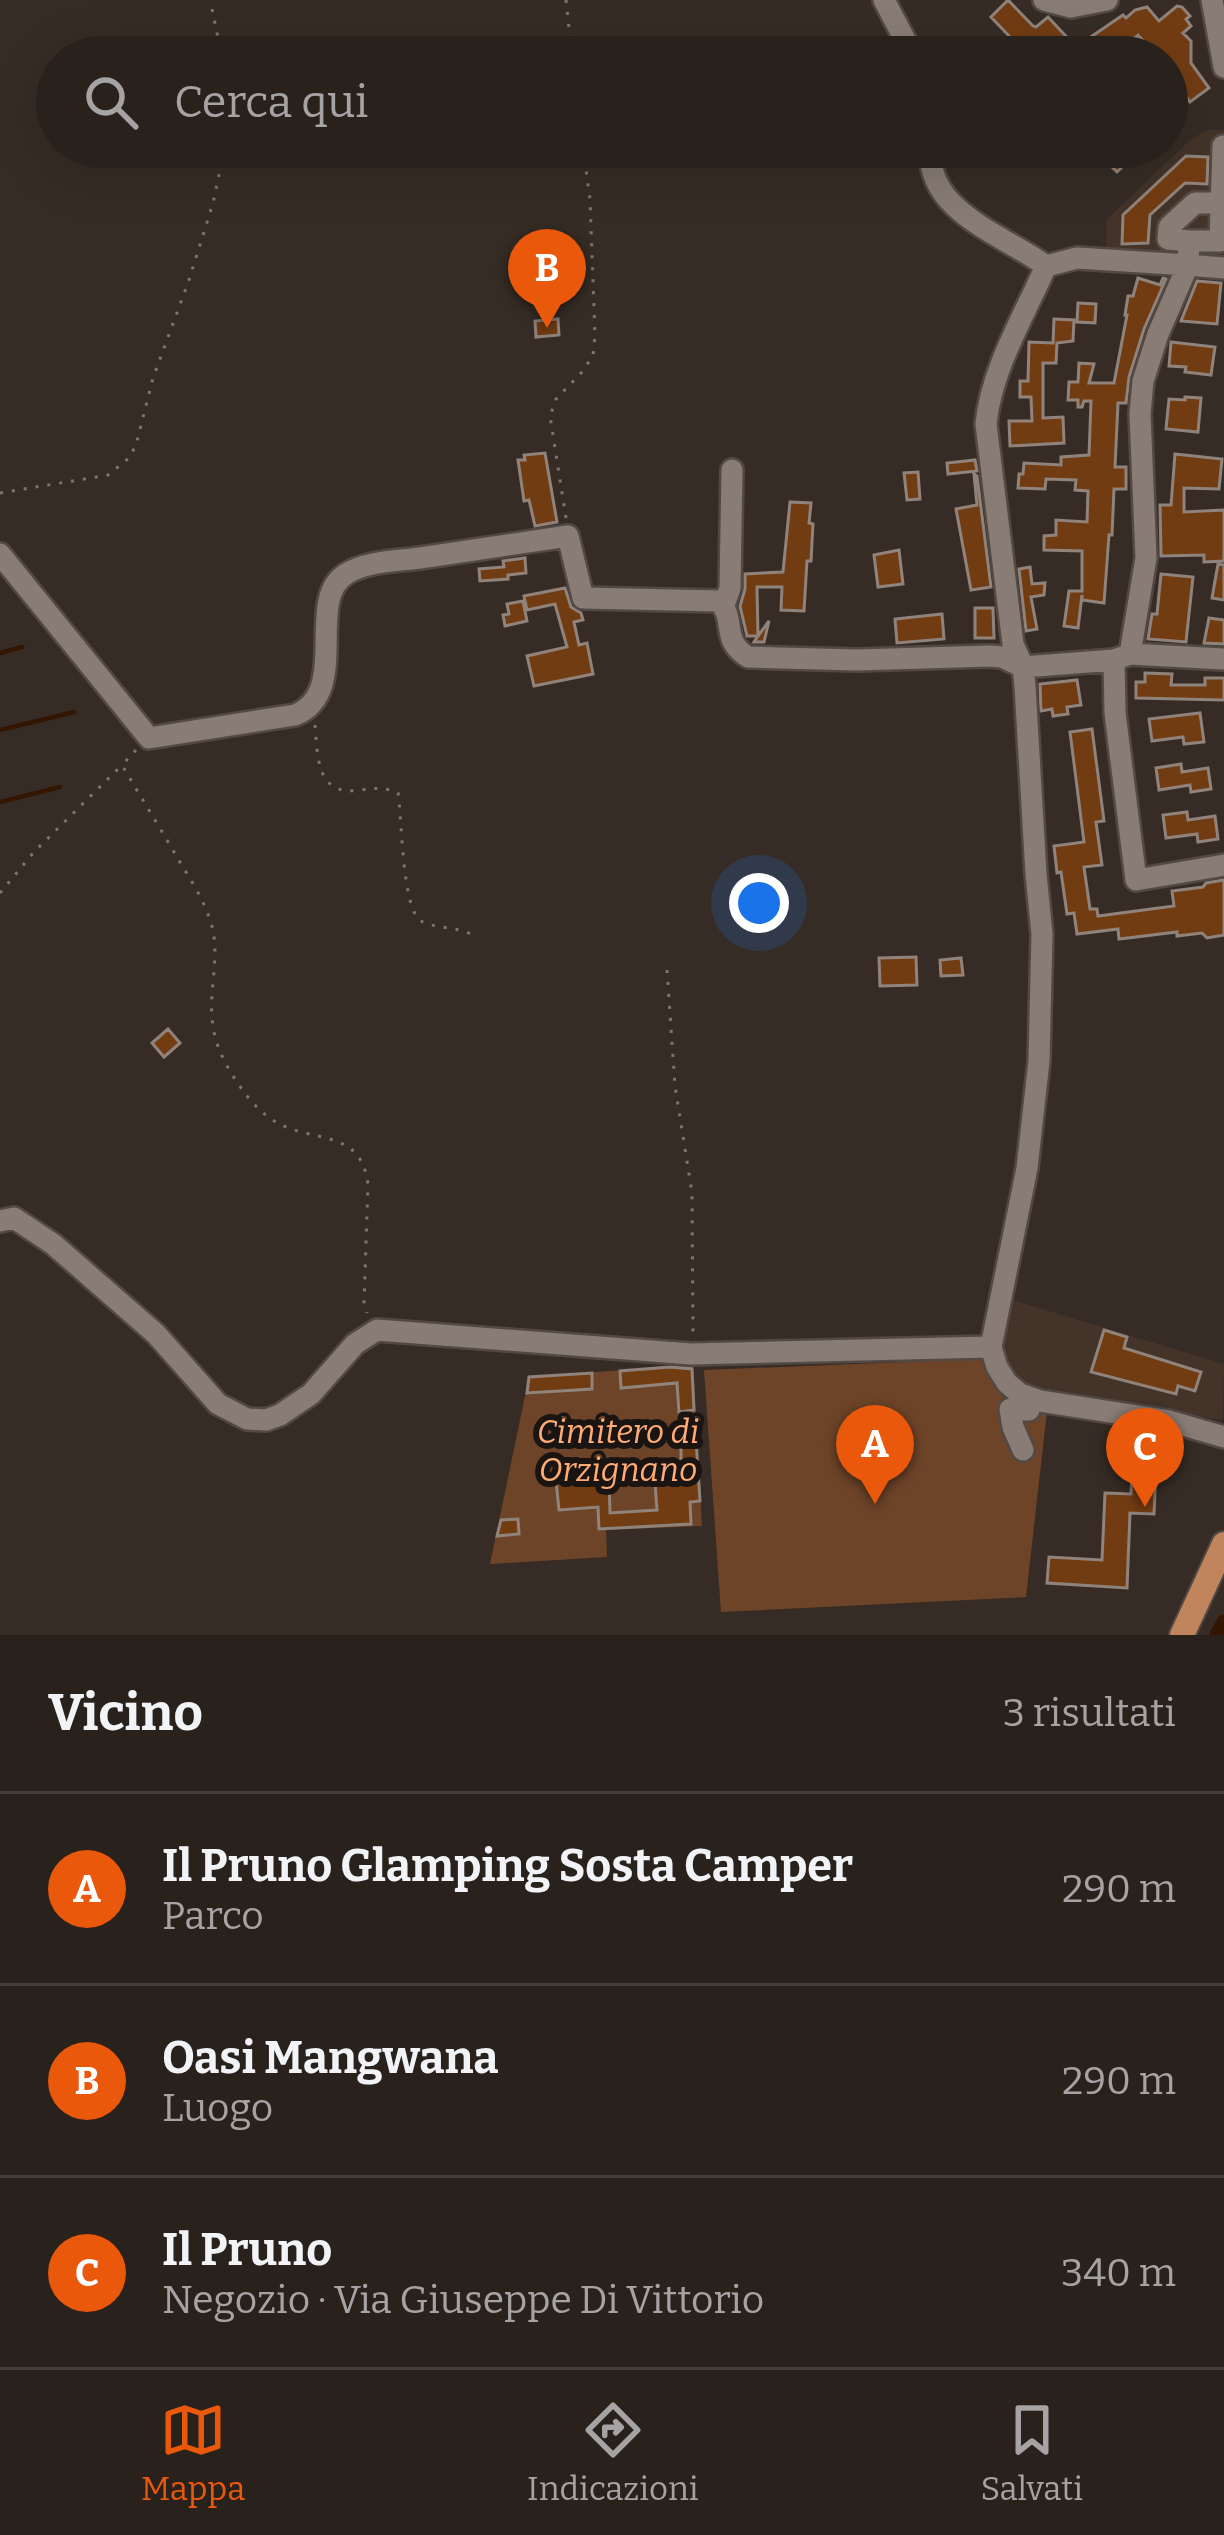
<!DOCTYPE html>
<html lang="it">
<head>
<meta charset="utf-8">
<style>
	body { margin:0; font-family:Bitter,serif; background:#342e29; color:#f1f3f6 }
	.you { position:absolute; left:759px; top:903px; width:42px; height:42px; margin:-30px; border:9px solid #fff; border-radius:50%; background:#1a73e8; box-shadow:0 0 0 18px #1a73e833 }
	.badge { display:grid; place-items:center; width:78px; height:78px; border-radius:50%; background:#ea580c; color:#fff; font-size:39px; font-weight:700 }
	.pin { position:absolute; translate:-50% -99px; filter:drop-shadow(0 3px 6px #0008) }
	.pin::after { content:''; position:absolute; top:63px; width:42px; height:36px; background:inherit; clip-path:polygon(0 0,100% 0,50% 100%) }
	.list { margin:0; padding:0; list-style:none }
	h2 { display:flex; justify-content:space-between; align-items:center; height:156px; margin:0; padding:0 48px; font-size:51px }
	h2 small { font-size:39px; font-weight:400; color:#a5a3a3 }
	.list li { display:grid; grid-template-columns:78px 1fr auto; gap:36px; align-items:center; box-sizing:border-box; height:192px; padding:0 48px; border-top:3px solid #443e3b }
	.list b { display:block; font-size:45px; white-space:nowrap }
	.list p { margin:0; font-size:39px; white-space:nowrap; color:#a5a3a3 }
	.list em { font-size:39px; font-style:normal; color:#a5a3a3 }
	.icon { flex:none; width:66px; height:66px; fill:none; stroke:currentColor; stroke-width:2; stroke-linecap:round; stroke-linejoin:round }
	.map { position:relative; flex:none; width:1224px; height:1635px; overflow:hidden }
	.search { position:absolute; background:#28211c; box-shadow:0 12px 48px #0002; left:36px; right:36px; top:36px; height:132px; display:flex; align-items:center; gap:30px; box-sizing:border-box; padding:0 42px; border-radius:66px; color:#a5a3a3; font-size:45px }
	.sheet { height:732px; background:#28211c }
	nav { display:flex; justify-content:space-around; align-items:center; box-sizing:border-box; height:168px; border-top:3px solid #443e3b; background:#28211c; font-size:33px; color:#a5a3a3 }
	nav a { display:grid; justify-items:center; gap:6px }
	nav .on { color:#ea580c }
	.map>svg:first-child { display:block }
	.built { fill:#433329 }
	.green { fill:#6e4429 }
	.lines { fill:none; stroke-linecap:round; stroke-linejoin:round }
	.stream { stroke:#321602; stroke-width:4.5 }
	.canal { stroke:#321602; stroke-width:15 }
	.building { fill:#723c13; stroke:#8f837b; stroke-width:3 }
	.minor-casing { stroke:#524944; stroke-width:26 }
	.major-casing { stroke:#524944; stroke-width:28 }
	.path { stroke:#7e756f; stroke-width:3; stroke-dasharray:3 9; stroke-linecap:butt }
	.minor { stroke:#887c74; stroke-width:21 }
	.major { stroke:#c0855c; stroke-width:24 }
	.labels { text-anchor:middle; stroke-width:12; stroke-linejoin:round; paint-order:stroke }
	.park-label { font-size:33px; font-style:italic; fill:#ffab74; stroke:#1a1512 }
</style>
</head>
<body>
<div class="map">
<svg width="1224" height="1635" viewBox="0 0 1224 1635">
	<rect width="100%" height="100%" fill="#362c25"/>
	<path class="built" d="M1206 130H1224V261L1106 251 1107 219 1189 141Z
		M1009 1299 1224 1364 1223 1420 1029 1391 1016 1382 1000 1350Z"/>
	<path class="green" d="M980 1359 1004 1399 1047 1411 1026 1597 721 1612 704 1370Z
		M693 1365 702 1526 606 1530 607 1557 490 1564 529 1377Z"/>
	<g class="lines">
		<path class="stream" d="M0 653 22 647
			M0 730 74 712
			M0 802 60 787"/>
		<path class="canal" d="M1217 1635 1224 1622"/>
	</g>
	<path class="building" d="M1008 0 1033 26 1036 27 1048 17 1076 47 1123 15 1126 18 1135 10 1147 7 1159 21 1177 6 1182 7 1190 16 1186 19 1191 26 1183 33 1191 41V63L1209 88 1190 102 1181 89 1167 102V57H1158L1138 35 1113 57H1041L1037 53 1029 57 991 17Z
		M1092 147H1125L1133 156 1117 172Z
		M1186 156 1208 157 1207 184 1185 183 1150 215 1148 243 1122 244 1123 215Z
		M1138 278 1160 285 1163 278 1166 279 1144 329 1129 377 1126 403H1118L1115 467H1126V489H1114L1112 535H1109L1104 603 1082 600V595L1078 628 1064 626 1069 591H1082V551L1044 550V536L1056 535V520L1087 522 1088 491 1075 490 1076 480 1046 479 1045 489 1018 488 1019 474H1023L1024 463 1061 465V457L1089 455 1091 401H1084L1082 407H1078V400H1068L1069 382H1078L1079 363 1094 364 1089 383H1114L1127 315H1125L1128 296H1133Z
		M1197 281 1221 283 1217 324 1181 321Z
		M1078 303 1096 304 1095 323 1077 322Z
		M558 319 559 335 536 337 535 321Z
		M1054 319 1074 320 1073 341 1057 343 1056 363H1043V418L1063 417 1064 443 1010 446 1009 421H1032L1031 397H1020V381H1028L1029 342 1053 343Z
		M1171 342 1215 347 1211 375 1185 372 1186 367 1169 366Z
		M1185 397 1201 398 1198 432 1166 429 1169 399 1185 400Z
		M545 453 557 522 535 526 529 500 524 501 518 460H525L524 455Z
		M1175 454 1222 459 1219 489 1184 488V512L1224 510V561L1204 562V555L1161 556 1160 505H1171Z
		M975 460 977 471 948 474 947 463Z
		M918 472 920 499 907 500 904 473Z
		M974 474 977 476 991 587 971 590 956 509 977 505Z
		M790 502 811 503 809 523 813 524 811 561H807L804 611 781 610 782 587H757L758 636 769 621 764 642H754L758 636H747L740 606 745 589V574L783 572Z
		M899 550 903 584 878 587 874 555Z
		M525 558 526 573 508 575V579L480 581 479 569 504 567 503 561Z
		M1218 564 1224 565V600L1212 598Z
		M1030 567 1032 584 1045 583 1044 595 1031 597 1037 629 1026 631 1019 569Z
		M1161 574 1193 577 1186 642 1148 639 1152 614H1157Z
		M565 588 571 607 581 613 583 620 574 622 579 645 587 643 593 674 534 686 527 656 567 647 555 604 527 610 524 596Z
		M523 601 527 621 505 626 503 615 509 614 507 604Z
		M975 608H993L994 638H975Z
		M942 614 944 639 897 643 895 619Z
		M1209 618 1224 620V644L1204 643Z
		M1145 673 1172 674 1171 685H1205V678H1224V700L1136 698V682H1145Z
		M1077 680 1081 705 1067 707 1068 714 1053 716 1052 709 1041 711 1040 684Z
		M1200 713 1204 742 1184 744 1183 737 1152 741 1149 719Z
		M1092 729 1104 821 1096 822 1102 865 1084 867 1090 909H1097L1098 916 1174 906 1172 891 1203 887 1206 883 1224 880V935L1207 938 1202 933 1177 936V932L1119 939 1118 929 1077 934 1074 913 1067 914 1061 872 1057 873 1054 846 1084 842 1070 732Z
		M1181 764 1182 772 1208 768 1211 789 1191 792 1190 785 1159 790 1156 768Z
		M1187 812 1188 820 1215 816 1218 839 1198 842 1197 834 1166 838 1163 815Z
		M916 957 917 985 880 986 879 958Z
		M961 958 963 975 941 976 940 960Z
		M168 1029 180 1043 164 1057 152 1043Z
		M1104 1330 1127 1337 1124 1348 1201 1372 1195 1391 1178 1386 1176 1394 1091 1372Z
		M670 1367 692 1369 694 1410 679 1412 677 1383 621 1388 620 1371Z
		M592 1373V1389L527 1393 529 1377Z
		M696 1439 700 1501 690 1502 691 1524 599 1529 598 1507 559 1510 555 1471 574 1470 575 1479 609 1478 610 1513 657 1510 655 1483 635 1484 633 1466 681 1464V1440Z
		M1132 1471 1156 1472 1154 1514 1130 1513 1127 1588 1047 1583 1049 1557 1102 1560 1105 1493 1131 1494Z
		M518 1519 519 1534 497 1536 501 1520Z"/>
	<g class="lines">
		<defs>
			<path id="minor" d="M884 0 914 57
				M1044 0 1071 7 1107 0
				M1212 0 1224 67
				M931 147C924 211 1004 235 1046 266 1024 316 991 370 986 424L1013 644 1023 667 1025 686 1036 874 1042 934 1039 1061 1027 1168 991 1347 997 1367 1007 1383 1020 1394 1040 1401 1169 1421 1224 1437
				M1189 241H1220L1223 146
				M1046 266 1077 258 1188 265 1189 241 1168 239 1169 227 1195 203H1224
				M0 554 149 738 295 715C352 692 304 600 346 574 366 561 397 561 420 558 469 551 519 543 568 536L583 598 719 601C737 620 720 640 748 657L857 660 990 656 1002 657 1023 667 1114 660 1130 654 1224 659
				M724 605 730 588 732 470
				M1130 654 1146 558 1140 414 1143 381 1158 334 1188 265 1224 268
				M1114 660 1115 713 1136 880 1224 865
				M0 1221 14 1218 53 1244 156 1334 218 1404 247 1419 266 1420 280 1415 311 1394 355 1344 377 1330 691 1354 991 1347
				M1023 1450 1013 1427 1010 1409 1029 1410"/>
			<path id="major" d="M1182 1635 1224 1544"/>
		</defs>
		<use href="#minor" class="minor-casing"/>
		<use href="#major" class="major-casing"/>
		<path class="path" d="M566 0 572 57
			M212 9 222 57
			M0 493 108 475 129 458 136 445 153 378 189 280 213 203 225 147
			M566 518 550 416 556 399 583 371 593 355 595 336 590 199 583 147
			M315 725C318 758 316 797 361 790 375 788 385 787 398 793 402 818 402 910 421 921 435 929 457 926 475 936
			M136 750 122 765C139 794 157 823 174 852 186 873 201 894 209 917 223 953 207 989 213 1026 216 1050 230 1073 244 1092 255 1107 269 1120 286 1127 324 1142 361 1133 368 1184L364 1303 367 1313
			M0 893 34 852 122 765
			M667 970 675 1086 692 1193 693 1335"/>
		<use href="#minor" class="minor"/>
		<use href="#major" class="major"/>
	</g>
	<g class="labels">
		<g class="park-label">
			<text x="618" y="1443">Cimitero di<tspan x="618" dy="38">Orzignano</tspan></text>
		</g>
	</g>
</svg>
<div class="you"></div>
<div class="pin badge" style="left:875px;top:1504px">A</div>
<div class="pin badge" style="left:547px;top:328px">B</div>
<div class="pin badge" style="left:1145px;top:1507px">C</div>
<div class="search"><svg class="icon" aria-label="search" viewBox="0 0 24 24"><circle cx="10" cy="10" r="6"/><path d="M15 15l6 6"/></svg>Cerca qui</div>
</div>
<section class="sheet">
<h2>Vicino<small>3 risultati</small></h2>
<ul class="list">
<li><span class="badge">A</span><div><b>Il Pruno Glamping Sosta Camper</b><p>Parco</p></div><em>290 m</em></li>
<li><span class="badge">B</span><div><b>Oasi Mangwana</b><p>Luogo</p></div><em>290 m</em></li>
<li><span class="badge">C</span><div><b>Il Pruno</b><p>Negozio · Via Giuseppe Di Vittorio</p></div><em>340 m</em></li>
</ul>
</section>
<nav>
<a class="on"><svg class="icon" aria-label="map" viewBox="0 0 24 24"><path d="M3 6l6-2 6 2 6-2v14l-6 2-6-2-6 2zM9 4v14M15 6v14"/></svg>Mappa</a>
<a><svg class="icon" aria-label="directions" viewBox="0 0 24 24"><path d="M12 3l9 9-9 9-9-9zM9 14v-3h6M13 9l2 2-2 2"/></svg>Indicazioni</a>
<a><svg class="icon" aria-label="saved" viewBox="0 0 24 24"><path d="M7 4h10v16l-5-4-5 4z"/></svg>Salvati</a>
</nav>
</body>
</html>
